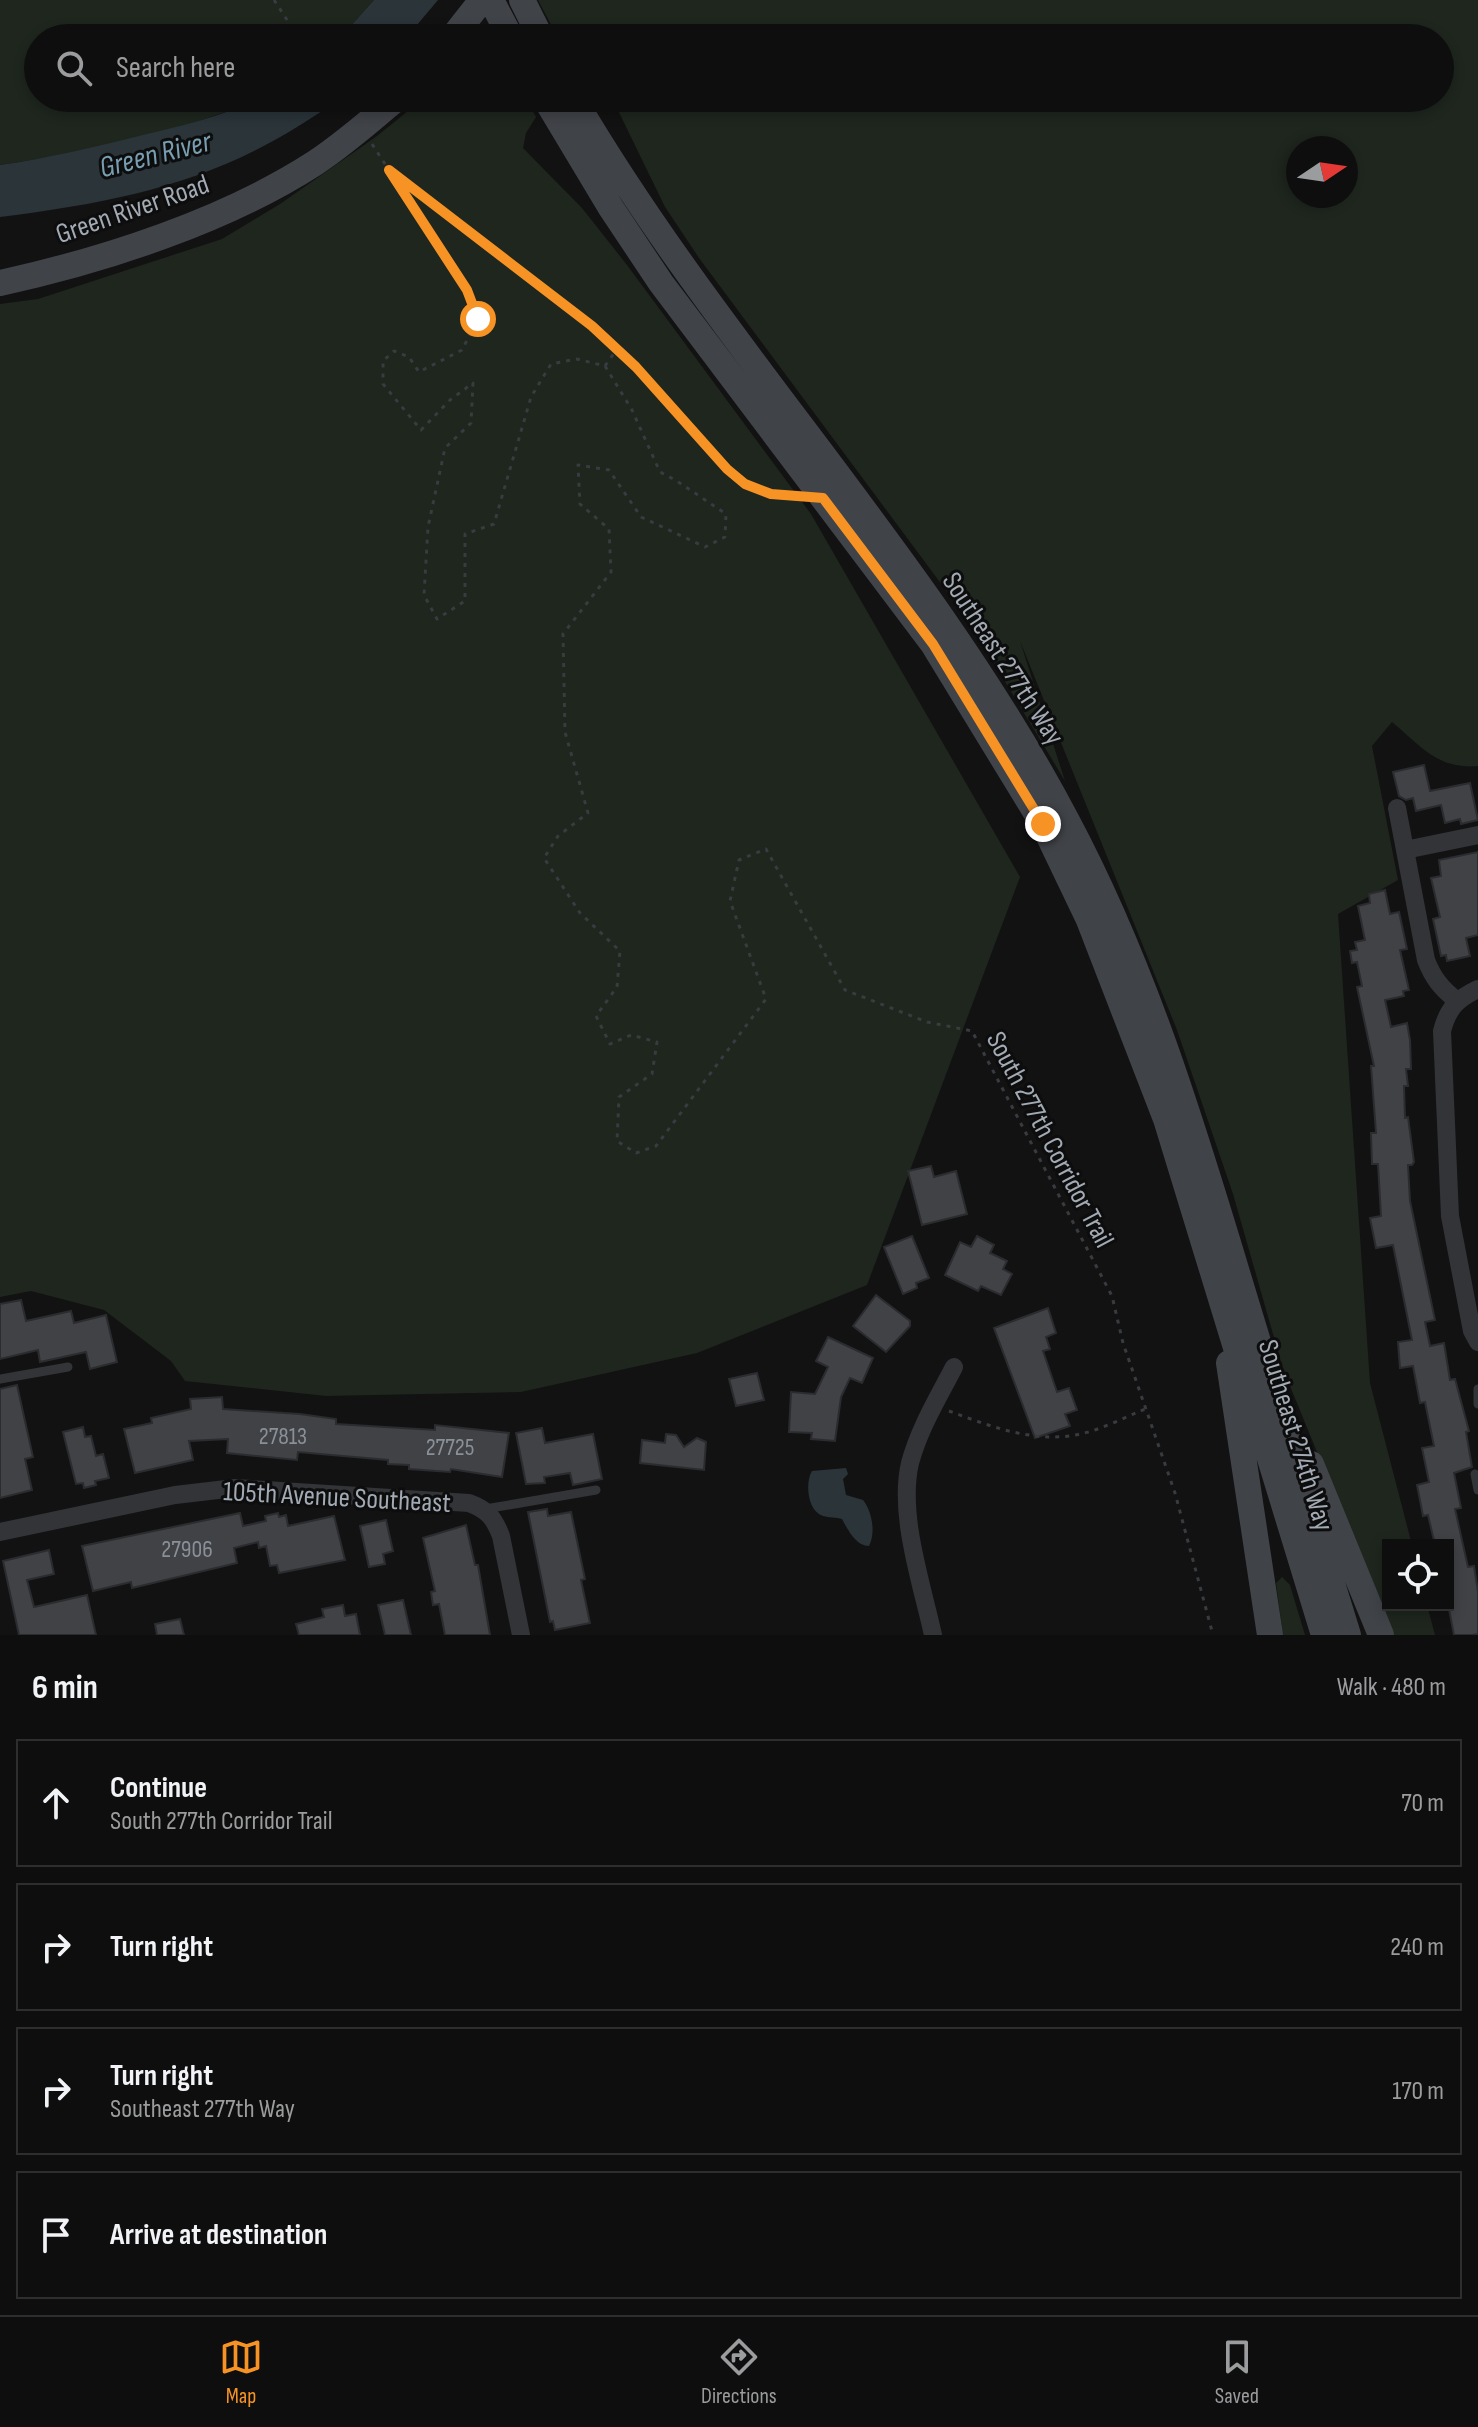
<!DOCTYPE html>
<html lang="en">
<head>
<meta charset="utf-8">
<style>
	body { margin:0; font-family:"Sofia Sans Condensed",sans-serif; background:#171717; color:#f1f3f6 }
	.controls { position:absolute; right:24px; bottom:24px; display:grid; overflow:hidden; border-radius:0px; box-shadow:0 4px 12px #0003 }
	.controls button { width:72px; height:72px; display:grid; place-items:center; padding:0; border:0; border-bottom:2px solid #2e2e2e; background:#0e0e0e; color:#f1f3f6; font:40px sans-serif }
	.compass { position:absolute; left:1286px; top:136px; width:72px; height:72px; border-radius:50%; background:#0e0e0e; box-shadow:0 4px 12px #0003; rotate:77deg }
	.stop { position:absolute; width:24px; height:24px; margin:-18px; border:6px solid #f79325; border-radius:50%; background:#fff }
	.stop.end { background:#f79325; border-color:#fff; box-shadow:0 2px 8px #0008 }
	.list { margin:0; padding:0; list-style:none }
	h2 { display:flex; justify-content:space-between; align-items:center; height:104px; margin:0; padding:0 32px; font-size:34px }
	h2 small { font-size:26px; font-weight:400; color:#9b9c9e }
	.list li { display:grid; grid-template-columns:52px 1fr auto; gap:24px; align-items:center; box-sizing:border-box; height:128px; margin:0 16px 16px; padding:0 16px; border:2px solid #2e2e2e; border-radius:0px }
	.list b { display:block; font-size:30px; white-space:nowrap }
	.list p { margin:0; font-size:26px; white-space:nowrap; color:#9b9c9e }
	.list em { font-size:26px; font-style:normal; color:#9b9c9e }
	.icon { flex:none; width:44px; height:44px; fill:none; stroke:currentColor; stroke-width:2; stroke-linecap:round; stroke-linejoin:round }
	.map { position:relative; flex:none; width:1478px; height:1635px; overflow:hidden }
	.search { position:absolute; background:#0e0e0e; box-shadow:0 4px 12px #0003; left:24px; right:24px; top:24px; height:88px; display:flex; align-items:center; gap:20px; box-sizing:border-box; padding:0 28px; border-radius:44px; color:#9b9c9e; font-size:30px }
	.sheet { height:680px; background:#0e0e0e }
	nav { display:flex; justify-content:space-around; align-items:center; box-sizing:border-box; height:112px; border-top:2px solid #2e2e2e; background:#0e0e0e; font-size:22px; color:#9b9c9e }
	nav a { display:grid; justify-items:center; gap:4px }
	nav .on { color:#f79325 }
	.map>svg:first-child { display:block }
	.green { fill:#1e261e; fill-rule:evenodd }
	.water { fill:#2a3439 }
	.building { fill:#404246; stroke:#2b2c2f; stroke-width:2 }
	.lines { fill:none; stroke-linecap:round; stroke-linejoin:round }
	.path { stroke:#383b3f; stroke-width:3; stroke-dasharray:4 6; stroke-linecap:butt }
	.lane { stroke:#323438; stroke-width:9 }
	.street { stroke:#323438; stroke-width:18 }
	.secondary { stroke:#404348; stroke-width:26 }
	.route { stroke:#f79325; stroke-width:10 }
	.labels { text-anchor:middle; stroke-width:6; stroke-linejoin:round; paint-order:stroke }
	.number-label { font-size:24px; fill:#8a9098 }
	.street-label { font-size:28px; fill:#a2aab4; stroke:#0d0d0e }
	.water-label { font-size:30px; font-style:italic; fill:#789eb1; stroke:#0d0d0e }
</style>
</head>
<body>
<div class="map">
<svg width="1478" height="1635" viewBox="0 0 1478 1635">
	<rect width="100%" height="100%" fill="#121213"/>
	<path class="green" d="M0 0H374L340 38H38V98H260C179 133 87 152 0 165Z
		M538 0H1478V766C1437 770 1419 744 1392 722L1372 746 1398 880 1338 914 1370 1383 1412 1545H1388V1605H1427L1435 1635H1392L1283 1369 1233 1194 1177 1030 1020 641 1065 781 968 620 699 258 665 207 612 98H1440V38H558ZM1298 148H1346V196H1298Z
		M424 98H525L536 117 526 133 523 148 582 208 627 265 811 514 1020 877 867 1285 697 1353 521 1392 326 1396 185 1381 171 1361 104 1310 31 1291 0 1297V304L38 299 222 239 280 204 377 136Z
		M1282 1577 1290 1585 1305 1635H1283L1276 1583Z"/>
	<path class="water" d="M374 0H438L406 38H340Z
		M260 98H340C230 179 133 200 0 217V165C49 158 99 146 147 134 185 125 225 115 260 98Z
		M846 1468 848 1474 843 1479 846 1495 863 1500C872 1511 876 1533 869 1546 856 1546 848 1530 842 1519 836 1517 829 1518 823 1516 807 1511 805 1482 812 1471Z"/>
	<path class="building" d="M1424 765 1430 791 1470 783 1478 820 1461 824 1460 819 1445 823 1441 805 1416 811 1413 798 1406 800 1399 796 1393 772Z
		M1478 852V935L1466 938 1470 956 1447 961 1446 955 1441 956 1433 919 1440 917 1431 878 1441 876 1439 860Z
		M1385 890 1390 914 1399 912 1407 949 1400 950 1409 990 1403 991 1404 996 1385 1000 1391 1027 1407 1023 1410 1040 1411 1069H1406L1408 1086H1404L1405 1118 1408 1117 1414 1162 1412 1165H1408L1410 1201 1435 1320 1425 1322 1430 1346 1444 1343 1450 1380 1455 1379 1469 1431 1466 1432 1472 1467 1454 1473 1461 1508 1455 1509 1468 1567 1474 1566 1478 1592V1634L1472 1635H1454L1448 1604V1545H1435L1428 1515 1423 1516 1417 1485 1429 1482 1422 1448 1434 1446 1425 1402 1420 1403 1413 1366 1400 1368 1398 1342 1412 1340 1393 1245 1376 1248 1370 1218 1381 1216 1378 1164H1372L1371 1133H1376L1371 1066H1374L1357 987 1362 986 1357 962 1352 963 1350 951 1357 950 1355 942 1365 940 1358 906 1370 903 1369 894Z
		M931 1166 934 1177 956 1171 967 1214 922 1225 908 1171Z
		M912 1236 929 1278 916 1283 917 1288 903 1294 884 1247Z
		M977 1236 994 1245 990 1253 1007 1261 1003 1269 1012 1274 1001 1295 981 1286 978 1291 945 1275 960 1242 971 1247Z
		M876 1295 910 1321V1326L886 1352 853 1326Z
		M21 1300 26 1321 71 1311 74 1323 106 1315 117 1362 90 1369 86 1352 40 1362 38 1350 0 1359V1304Z
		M1048 1308 1056 1333 1046 1337 1050 1349 1043 1351 1057 1392 1069 1388 1077 1410 1065 1414 1070 1426 1035 1438 994 1328Z
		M828 1337 873 1358 862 1383 850 1378 841 1397 835 1441 811 1439 812 1433 789 1432 791 1392 815 1394 828 1367 816 1361Z
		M757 1373 764 1400 736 1406 729 1379Z
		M17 1385 33 1457 25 1459 32 1490 0 1498V1389Z
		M222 1397 223 1409 300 1414 336 1419V1424L435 1430V1425L509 1433 502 1477 451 1469 450 1472 409 1469V1465L388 1464V1460L298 1452 297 1460 227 1453 228 1439 189 1441 193 1460 135 1473 124 1429 152 1423 151 1418 191 1409 190 1399Z
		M83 1427 85 1437 91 1436 96 1456 103 1454 109 1478 95 1481 96 1485 84 1488 83 1483 76 1484 63 1432Z
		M542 1428 545 1443 593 1434 602 1479 573 1485 570 1473 544 1477 545 1483 526 1484 516 1433Z
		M666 1434 676 1435 684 1447 697 1438 706 1442 704 1470 640 1463 642 1440 665 1443Z
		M547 1509 548 1516 571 1512 585 1579 581 1580 590 1623 555 1630 553 1621 550 1622 528 1512Z
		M240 1513 243 1526 266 1521 265 1516 278 1513 279 1517 286 1515 288 1526 334 1516 345 1560 279 1573 277 1565 270 1566 266 1546 259 1548 258 1542 234 1548 237 1563 132 1588 131 1582 93 1591 82 1546Z
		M386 1520 393 1551 383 1554 385 1564 369 1567 360 1526Z
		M466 1525 475 1565H478L490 1635H445L439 1604 433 1605 431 1592 435 1591 423 1538Z
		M49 1550 54 1574 27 1580 34 1607 87 1595 96 1635H19L3 1561Z
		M403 1600 411 1635H385L378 1605Z
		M343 1605 345 1616 356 1614 360 1635H299L296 1624 324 1617 322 1609Z
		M180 1619 184 1635H157L155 1624Z"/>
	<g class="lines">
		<path class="path" d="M274 0 299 38
			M341 98 350 111
			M372 144 467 290 478 319 462 350 419 372 409 357 394 351 383 361V384L421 430 450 400 473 383 471 423 445 448 428 527 424 595 437 619 465 601V534L494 524 531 397 551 364 577 359 605 366 632 410 660 472 677 481 726 514 725 537 705 547 641 517 609 470 578 465 580 504 609 529 611 572 563 634 565 732 588 813 558 836 544 858 580 913 620 951 617 987 596 1016 610 1044 631 1035 657 1042 652 1074 619 1097 617 1141 636 1153 656 1146 766 999 730 901 739 860 766 849 845 990 927 1022 972 1031 1112 1296 1123 1343 1175 1493 1213 1635
			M392 172 592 326 636 367 727 469 745 484 771 494 795 496
			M605 366 617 349
			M949 1411C987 1425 1027 1441 1069 1436 1095 1433 1121 1419 1145 1409"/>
		<path class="lane" d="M0 1379 68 1367
			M1478 1389V1404
			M1475 1474 1478 1490
			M485 1509 596 1490"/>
		<path class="street" d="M1397 808 1426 960C1433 978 1441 988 1456 1000
			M1405 850 1478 835
			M1478 989C1457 999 1448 1008 1442 1031L1450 1216 1472 1331 1478 1342
			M0 1532 175 1495 235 1488 469 1503C488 1510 494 1518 501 1536L521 1635
			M933 1635C922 1584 898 1515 910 1463 919 1429 938 1398 954 1367"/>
		<path class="secondary" d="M491 0 511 38
			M522 0 541 38
			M452 38 482 0
			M545 98 611 208 661 283 933 644 1043 824 1089 920 1166 1119 1324 1635
			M573 98C721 350 929 560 1066 819 1143 963 1191 1120 1238 1276 1274 1396 1311 1515 1348 1635
			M0 283C105 260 225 221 315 163 344 144 370 121 397 98
			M1229 1363 1270 1635
			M1311 1464 1381 1635"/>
	</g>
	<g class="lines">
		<path class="route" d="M478 319 467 290 389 170 592 326 636 367 727 469 745 484 771 494 823 498 933 644 1043 824"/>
	</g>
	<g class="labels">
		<g class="number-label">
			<text x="283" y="1444">27813</text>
			<text x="450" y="1455">27725</text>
			<text x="187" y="1557">27906</text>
		</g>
		<g class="street-label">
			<text transform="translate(132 208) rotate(-19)" y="10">Green River Road</text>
			<text transform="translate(1004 658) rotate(57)" y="10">Southeast 277th Way</text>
			<text transform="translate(1051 1139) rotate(62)" y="10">South 277th Corridor Trail</text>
			<text transform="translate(1297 1435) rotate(73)" y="10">Southeast 274th Way</text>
			<text transform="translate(337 1496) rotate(3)" y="10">105th Avenue Southeast</text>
		</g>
		<g class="water-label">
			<text transform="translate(155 154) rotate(-14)" y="10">Green River</text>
		</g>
	</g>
</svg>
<div class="controls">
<button><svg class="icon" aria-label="locate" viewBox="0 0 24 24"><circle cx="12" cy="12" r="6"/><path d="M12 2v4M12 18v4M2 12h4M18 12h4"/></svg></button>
</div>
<svg class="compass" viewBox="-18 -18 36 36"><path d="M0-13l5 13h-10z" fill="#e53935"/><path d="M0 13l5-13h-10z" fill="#9b9c9e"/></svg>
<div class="stop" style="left:478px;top:319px"></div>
<div class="stop end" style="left:1043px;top:824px"></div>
<div class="search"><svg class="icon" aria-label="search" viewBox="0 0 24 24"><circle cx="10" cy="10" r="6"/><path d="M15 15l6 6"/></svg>Search here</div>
</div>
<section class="sheet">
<h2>6 min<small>Walk · 480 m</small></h2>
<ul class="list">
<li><svg class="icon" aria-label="ahead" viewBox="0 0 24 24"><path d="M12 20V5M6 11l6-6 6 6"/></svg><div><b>Continue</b><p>South 277th Corridor Trail</p></div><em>70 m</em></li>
<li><svg class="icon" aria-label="right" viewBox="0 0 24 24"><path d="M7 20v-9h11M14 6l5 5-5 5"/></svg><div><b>Turn right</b></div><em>240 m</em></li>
<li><svg class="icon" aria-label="right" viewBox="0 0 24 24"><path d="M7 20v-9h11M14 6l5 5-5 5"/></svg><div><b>Turn right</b><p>Southeast 277th Way</p></div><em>170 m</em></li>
<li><svg class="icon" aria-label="arrive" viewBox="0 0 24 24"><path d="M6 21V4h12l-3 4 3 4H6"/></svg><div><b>Arrive at destination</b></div></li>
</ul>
</section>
<nav>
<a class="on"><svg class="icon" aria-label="map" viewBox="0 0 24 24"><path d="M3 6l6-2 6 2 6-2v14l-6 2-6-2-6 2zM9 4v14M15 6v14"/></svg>Map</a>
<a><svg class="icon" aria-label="directions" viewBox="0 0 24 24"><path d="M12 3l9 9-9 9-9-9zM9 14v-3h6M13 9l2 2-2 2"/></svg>Directions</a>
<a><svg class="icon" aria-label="saved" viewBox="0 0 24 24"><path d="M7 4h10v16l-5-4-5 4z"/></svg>Saved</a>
</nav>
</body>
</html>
